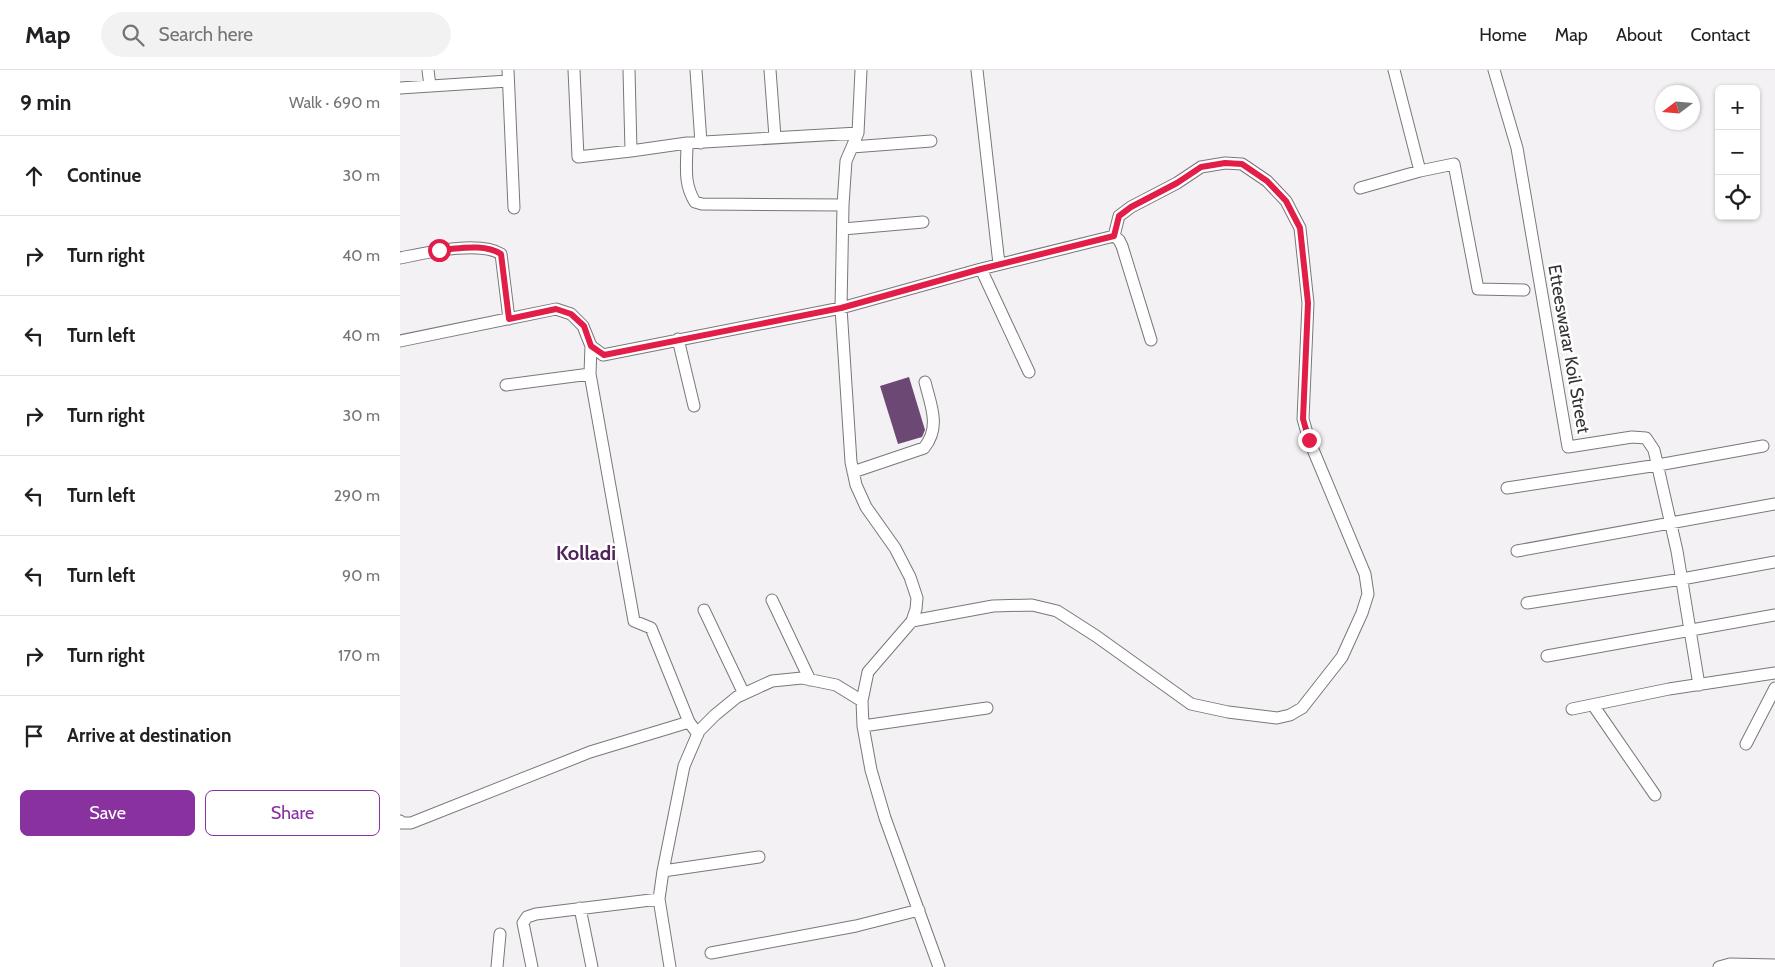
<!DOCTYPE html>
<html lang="en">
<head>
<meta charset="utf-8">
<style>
	body { margin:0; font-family:Cabin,sans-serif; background:#f2f2f2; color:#202124 }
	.controls { position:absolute; right:15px; top:15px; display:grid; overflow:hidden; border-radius:8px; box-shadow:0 1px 4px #0004 }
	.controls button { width:45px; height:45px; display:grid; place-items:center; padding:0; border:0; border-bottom:1px solid #e0e0e0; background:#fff; color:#202124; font:25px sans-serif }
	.compass { position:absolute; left:1255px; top:15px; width:45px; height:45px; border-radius:50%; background:#fff; box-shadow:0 1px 4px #0004; rotate:254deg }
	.stop { position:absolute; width:15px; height:15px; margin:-11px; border:4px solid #e11d48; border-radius:50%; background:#fff }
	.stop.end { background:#e11d48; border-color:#fff; box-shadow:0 1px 5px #0008 }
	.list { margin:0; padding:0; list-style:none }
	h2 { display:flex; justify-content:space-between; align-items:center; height:65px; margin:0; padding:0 20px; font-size:21px }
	h2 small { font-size:16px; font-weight:400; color:#757577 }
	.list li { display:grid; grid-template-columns:32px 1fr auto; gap:15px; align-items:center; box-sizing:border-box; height:80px; padding:0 20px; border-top:1px solid #e0e0e0 }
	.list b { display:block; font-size:19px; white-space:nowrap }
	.list em { font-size:16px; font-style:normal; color:#757577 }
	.actions { display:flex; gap:10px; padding:15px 20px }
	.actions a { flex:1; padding:11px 0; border:1px solid #89319e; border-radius:8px; text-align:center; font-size:18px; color:#89319e }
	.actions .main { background:#89319e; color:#fff }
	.icon { flex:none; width:28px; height:28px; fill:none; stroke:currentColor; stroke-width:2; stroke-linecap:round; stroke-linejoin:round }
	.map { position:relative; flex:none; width:1375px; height:897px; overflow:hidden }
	header { display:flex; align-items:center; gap:30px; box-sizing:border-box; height:70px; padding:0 25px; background:#fff; border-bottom:1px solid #e0e0e0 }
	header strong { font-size:24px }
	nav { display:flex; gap:28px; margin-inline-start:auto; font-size:18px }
	.search { width:350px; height:45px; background:#f2f2f2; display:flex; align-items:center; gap:12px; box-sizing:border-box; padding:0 18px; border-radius:28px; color:#757577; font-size:19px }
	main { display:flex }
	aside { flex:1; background:#fff }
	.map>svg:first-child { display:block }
	.building { fill:#6b4974 }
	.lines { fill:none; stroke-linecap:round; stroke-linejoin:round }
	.minor-casing { stroke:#7a777b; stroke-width:13 }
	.minor { stroke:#fff; stroke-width:11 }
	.route { stroke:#e11d48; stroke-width:6 }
	.labels { text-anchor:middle; stroke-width:5; stroke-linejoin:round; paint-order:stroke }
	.street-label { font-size:18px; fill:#333234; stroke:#fff }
	.quarter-label { font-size:20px; font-weight:bold; fill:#50265a; stroke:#fff }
</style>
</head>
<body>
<header>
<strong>Map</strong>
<div class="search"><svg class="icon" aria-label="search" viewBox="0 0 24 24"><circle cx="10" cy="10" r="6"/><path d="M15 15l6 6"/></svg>Search here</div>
<nav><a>Home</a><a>Map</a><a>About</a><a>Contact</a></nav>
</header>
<main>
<aside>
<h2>9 min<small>Walk · 690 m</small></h2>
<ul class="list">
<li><svg class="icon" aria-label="ahead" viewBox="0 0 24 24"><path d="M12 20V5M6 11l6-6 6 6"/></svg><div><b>Continue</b></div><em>30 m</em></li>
<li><svg class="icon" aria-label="right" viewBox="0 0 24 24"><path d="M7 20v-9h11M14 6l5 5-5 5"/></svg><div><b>Turn right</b></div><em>40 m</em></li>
<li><svg class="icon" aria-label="left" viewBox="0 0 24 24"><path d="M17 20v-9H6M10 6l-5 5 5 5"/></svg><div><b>Turn left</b></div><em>40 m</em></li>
<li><svg class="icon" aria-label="right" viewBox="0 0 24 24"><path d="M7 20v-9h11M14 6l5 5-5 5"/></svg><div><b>Turn right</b></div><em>30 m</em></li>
<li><svg class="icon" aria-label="left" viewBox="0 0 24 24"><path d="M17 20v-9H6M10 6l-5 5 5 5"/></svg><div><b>Turn left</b></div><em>290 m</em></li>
<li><svg class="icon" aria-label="left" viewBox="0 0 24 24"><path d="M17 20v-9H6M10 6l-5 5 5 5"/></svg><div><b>Turn left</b></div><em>90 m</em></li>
<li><svg class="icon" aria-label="right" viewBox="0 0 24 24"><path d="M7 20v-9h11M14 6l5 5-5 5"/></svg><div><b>Turn right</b></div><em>170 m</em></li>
<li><svg class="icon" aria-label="arrive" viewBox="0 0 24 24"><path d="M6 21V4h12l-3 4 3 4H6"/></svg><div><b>Arrive at destination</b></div></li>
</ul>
<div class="actions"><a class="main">Save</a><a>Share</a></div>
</aside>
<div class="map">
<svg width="1375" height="897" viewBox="0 0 1375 897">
	<rect width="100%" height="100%" fill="#f4f1f5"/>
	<path class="building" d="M509 307 525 360 522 367 498 374 480 316Z"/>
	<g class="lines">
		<defs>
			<path id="minor" d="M28 0 30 16
				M108 0 114 138
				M174 0 178 87 231 81
				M229 0 231 81 287 73 458 63
				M296 0 301 73
				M370 0 375 67
				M461 0 458 63 446 91 443 135 441 238 451 392 456 415 466 437 495 478 510 507 517 528 516 539 512 551 468 602 462 631 463 656 471 700 485 748 539 897
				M577 0 599 194
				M994 0 1020 101
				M1094 0 1117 78 1168 377 1232 367 1246 368 1254 380 1277 481 1299 615
				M0 18 108 11
				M287 73C287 95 283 113 295 132L302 134 443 135
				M452 77 531 71
				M960 118 1020 101 1054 94 1078 219 1124 220
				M443 159 523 152
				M0 188C25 183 79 170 101 184L102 192 109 249
				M581 199 629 302
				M278 269 294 336
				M0 271 156 239 171 244 183 256 191 276 203 285 441 238 581 199 714 166 719 170 722 176 751 270
				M191 275 190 304 234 551 251 558 289 652 298 664
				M106 315 190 304
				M453 402 524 378C541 357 531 336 525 312
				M1107 418 1258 395 1363 376
				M1117 481 1375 434
				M372 530 410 610
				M1127 533 1282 509 1375 492
				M304 540 344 624
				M512 551 593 536 632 535 657 541 696 566 791 634 828 642 877 648 890 645 902 638 942 587 962 543 968 524 965 504 909 370 903 349 908 233 900 158 886 131 867 111 842 94 825 93 801 97 777 113 731 137 719 146 714 166
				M1147 586 1375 545
				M1193 635 1255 725
				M1172 639 1269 619 1375 603
				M463 656 587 638
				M1346 674 1375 618
				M0 751 1 753H11L190 682 289 652
				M263 801 359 787
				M180 838 192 897
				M311 883 456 856 519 840
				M97 897 100 864
				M132 897 123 853 127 847 136 844 259 829
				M270 897 259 829 263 801 284 696 299 661 315 645 337 627 372 611 402 608 436 615 462 631
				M1319 897 1330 894 1375 895"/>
		</defs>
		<use href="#minor" class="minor-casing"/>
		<use href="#minor" class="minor"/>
	</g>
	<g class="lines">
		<path class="route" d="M39 180C59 179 83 173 101 184L109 249 156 239 171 244 184 256 191 276 204 285 441 238 581 199 714 166 719 146 731 137 777 113 801 97 825 93 842 94 867 111 886 131 900 158 908 233 903 349 909 370"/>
	</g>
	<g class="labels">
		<g class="street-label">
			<text transform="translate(1169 279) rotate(80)" y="6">Etteeswarar Koil Street</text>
		</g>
		<g class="quarter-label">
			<text x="186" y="490">Kolladi</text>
		</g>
	</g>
</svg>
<div class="controls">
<button>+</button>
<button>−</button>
<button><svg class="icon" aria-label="locate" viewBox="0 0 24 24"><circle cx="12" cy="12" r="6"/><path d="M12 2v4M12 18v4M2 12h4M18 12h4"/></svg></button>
</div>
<svg class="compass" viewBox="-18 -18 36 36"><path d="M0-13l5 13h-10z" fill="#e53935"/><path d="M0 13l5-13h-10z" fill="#757577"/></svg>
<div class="stop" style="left:39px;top:180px"></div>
<div class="stop end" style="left:909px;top:370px"></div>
</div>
</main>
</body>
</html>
